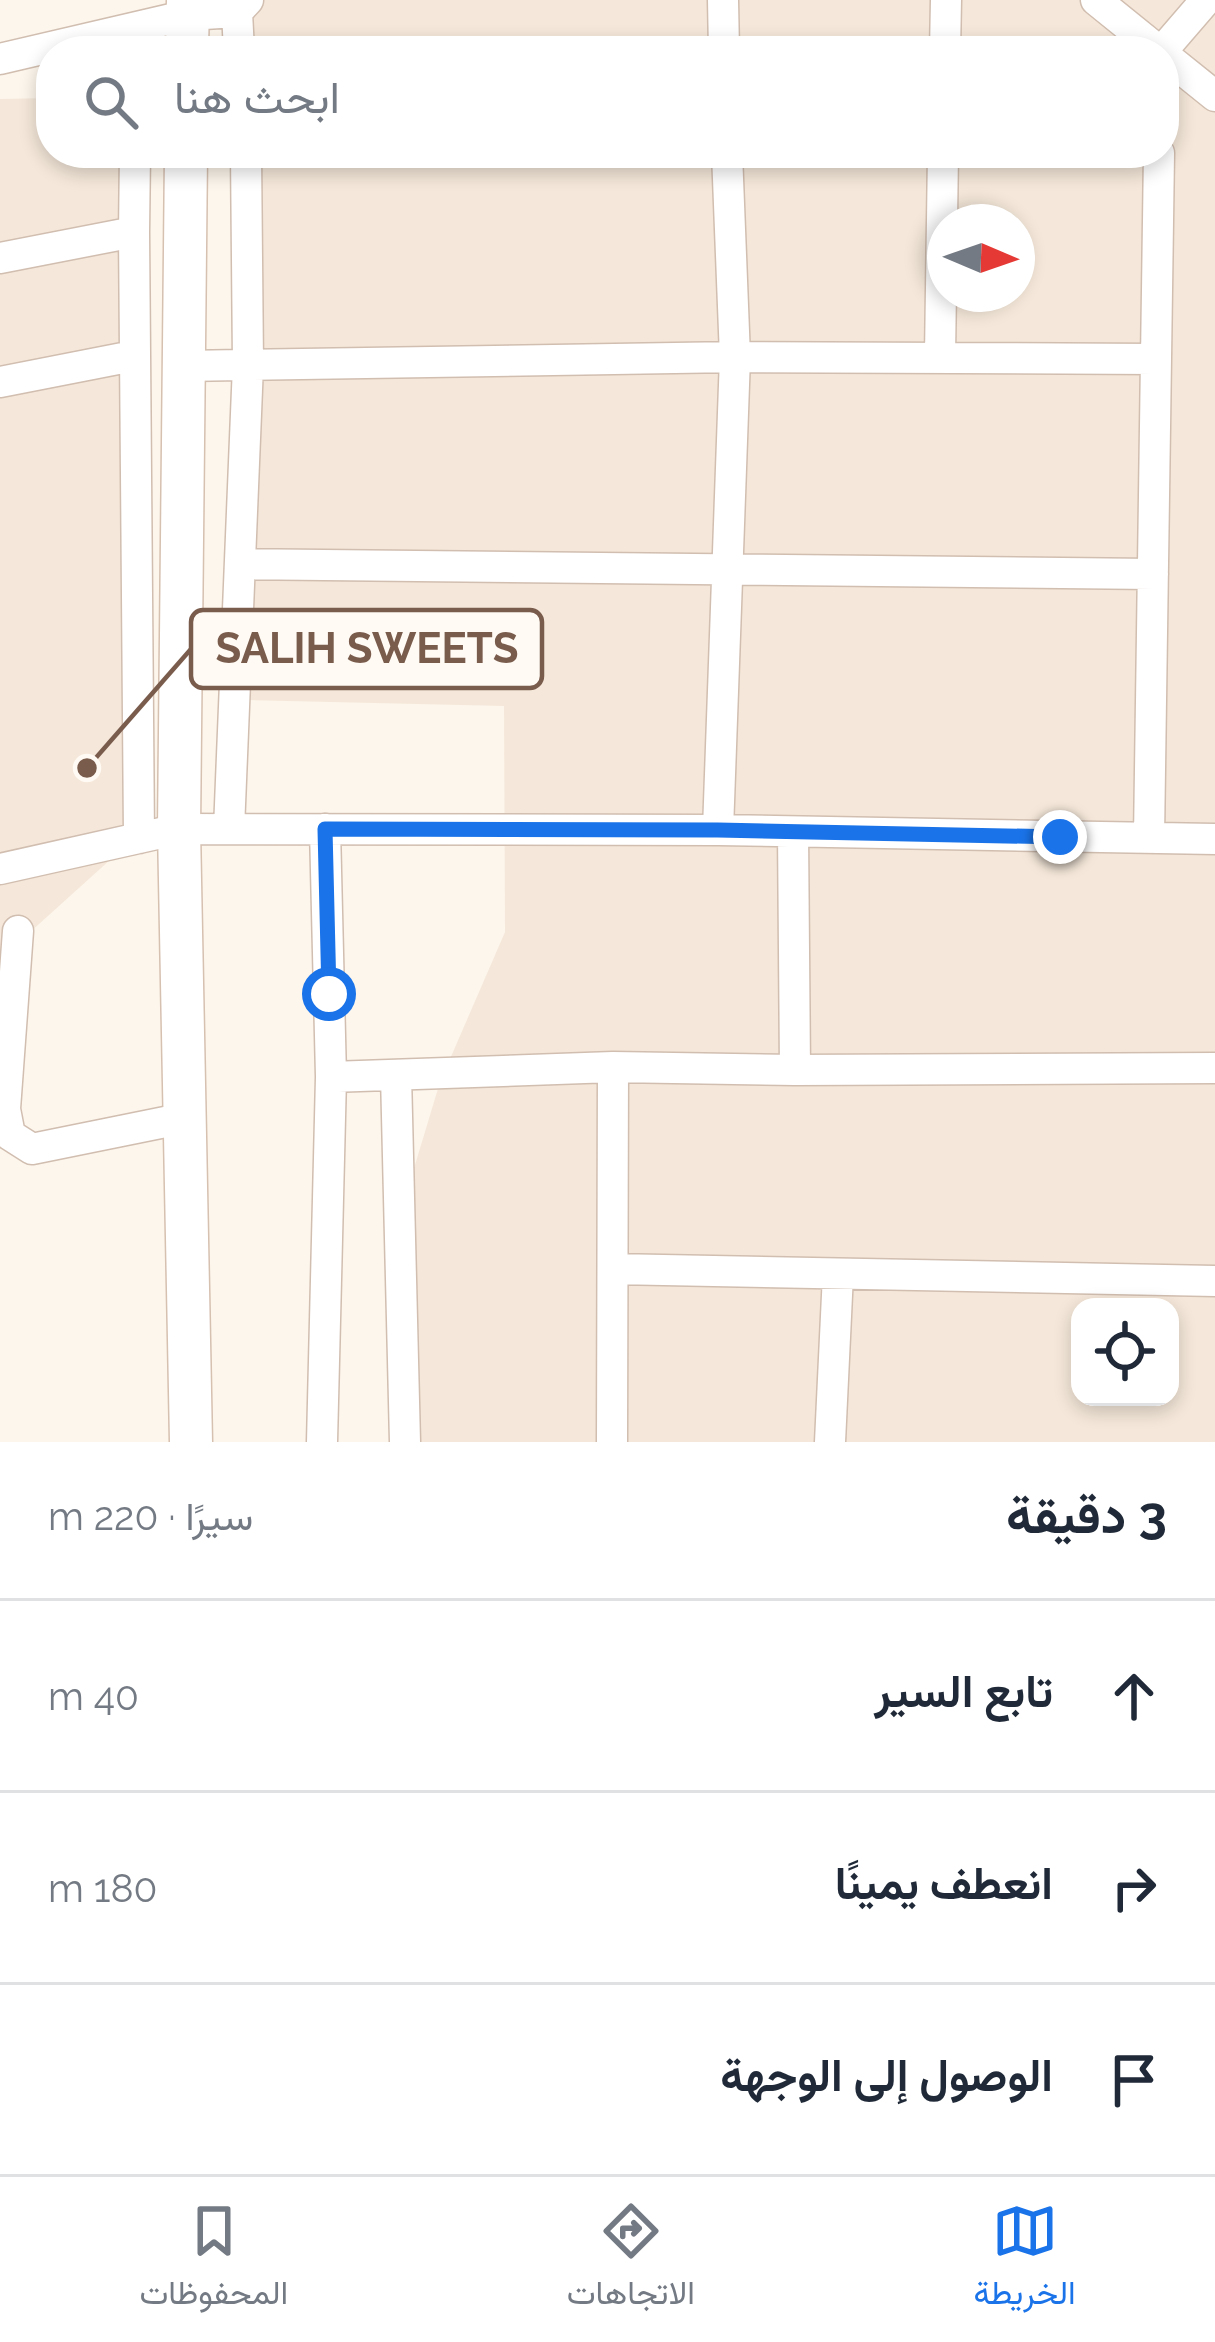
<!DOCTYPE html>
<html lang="ar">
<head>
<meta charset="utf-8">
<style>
	body { margin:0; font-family:Raleway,Vazirmatn,sans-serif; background:#f2f2f3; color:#1f2937; direction:rtl }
	.controls { position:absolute; right:36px; bottom:36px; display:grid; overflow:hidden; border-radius:24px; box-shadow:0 6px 18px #0003 }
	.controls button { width:108px; height:108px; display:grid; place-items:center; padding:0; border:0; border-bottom:3px solid #e0e1e3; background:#fff; color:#1f2937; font:60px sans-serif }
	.compass { position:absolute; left:927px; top:204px; width:108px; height:108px; border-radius:50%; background:#fff; box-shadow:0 6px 18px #0003; rotate:92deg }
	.stop { position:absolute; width:36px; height:36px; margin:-27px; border:9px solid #1a73e8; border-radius:50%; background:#fff }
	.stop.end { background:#1a73e8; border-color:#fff; box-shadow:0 3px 12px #0008 }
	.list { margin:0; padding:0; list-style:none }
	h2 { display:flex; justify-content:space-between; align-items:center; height:156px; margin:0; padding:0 48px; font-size:51px }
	h2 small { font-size:39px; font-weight:400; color:#747a83 }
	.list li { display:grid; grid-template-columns:78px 1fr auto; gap:36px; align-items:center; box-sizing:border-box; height:192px; padding:0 48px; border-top:3px solid #e0e1e3 }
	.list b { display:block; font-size:45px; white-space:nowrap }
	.list em { font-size:39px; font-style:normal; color:#747a83 }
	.icon { flex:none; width:66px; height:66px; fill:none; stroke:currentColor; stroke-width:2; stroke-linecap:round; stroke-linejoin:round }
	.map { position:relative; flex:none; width:1215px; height:1442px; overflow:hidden; direction:ltr }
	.search { position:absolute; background:#fff; box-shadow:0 6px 18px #0003; left:36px; right:36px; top:36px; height:132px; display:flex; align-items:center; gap:30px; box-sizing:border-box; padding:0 42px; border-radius:48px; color:#747a83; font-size:45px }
	.sheet { height:732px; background:#fff }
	nav { display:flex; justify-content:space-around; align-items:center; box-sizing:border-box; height:168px; border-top:3px solid #e0e1e3; background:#fff; font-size:33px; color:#747a83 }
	nav a { display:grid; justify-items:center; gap:6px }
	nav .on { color:#1a73e8 }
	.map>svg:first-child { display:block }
	.residential { fill:#f5e8da; fill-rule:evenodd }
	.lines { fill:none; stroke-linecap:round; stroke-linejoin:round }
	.street-casing { stroke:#d1beb0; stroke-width:33 }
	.secondary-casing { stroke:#d6c0b0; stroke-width:45 }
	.street { stroke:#fff; stroke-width:30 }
	.secondary { stroke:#fff; stroke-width:42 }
	.route { stroke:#1a73e8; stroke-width:15 }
	.leader { fill:none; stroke:#7a5c4d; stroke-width:4.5 }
	.callout-dot { fill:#7a5c4d; stroke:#fffaf3; stroke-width:4.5 }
	.callout { fill:#fffaf3; stroke:#7a5c4d; stroke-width:4.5 }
	.callout-label { font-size:42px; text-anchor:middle; font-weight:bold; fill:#7a5c4d }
</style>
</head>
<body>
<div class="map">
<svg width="1215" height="1442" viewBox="0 0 1215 1442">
	<rect width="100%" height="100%" fill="#fdf6ec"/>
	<path class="residential" d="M253 0H1201L1215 11V1442H403L405 1198 440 1082 505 932 504 706 248 700 252 153H1164V51H252ZM945 222H1017V294H945ZM1080 1307H1170V1397H1080Z
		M51 98V153H117L123 169 131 841 28 934 0 1076V99Z"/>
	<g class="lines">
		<defs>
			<path id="street" d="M723 0 724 51
				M1096 0 1159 51
				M237 12 239 51
				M945 51 946 0
				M1162 51 1206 0
				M1164 55 1215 96
				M0 59 188 15 237 12 248 0
				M134 232 139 838
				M0 258 134 232 135 153
				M940 356 943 153
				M183 366 735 357 1156 359
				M0 382 133 356
				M240 564 1153 574
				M229 829 248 365 246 153
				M718 830 735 357 727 153
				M793 832 795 1070
				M1149 838 1159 153
				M0 869 179 829 718 830 1215 839
				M18 931 5 1109 10 1135 32 1149 185 1118
				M396 1075 405 1442
				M331 1077 613 1067 795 1070 1215 1068
				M613 1269 1215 1281
				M322 1442 331 1077 325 829
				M612 1442 613 1067
				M830 1442 838 1274"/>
			<path id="secondary" d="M187 51 188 0
				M186 153 179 829 191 1442"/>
		</defs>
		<use href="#street" class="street-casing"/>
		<use href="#secondary" class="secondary-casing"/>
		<use href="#street" class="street"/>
		<use href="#secondary" class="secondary"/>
	</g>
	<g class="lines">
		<path class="route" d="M329 994 325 829 718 830 1060 837"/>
	</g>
	<path class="leader" d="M87 768L191 649"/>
	<circle class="callout-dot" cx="87" cy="768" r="12"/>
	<rect class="callout" x="191" y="610" width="351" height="78" rx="12"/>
	<g class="callout-label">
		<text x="367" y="663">SALIH SWEETS</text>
	</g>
</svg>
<div class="controls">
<button><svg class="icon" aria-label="locate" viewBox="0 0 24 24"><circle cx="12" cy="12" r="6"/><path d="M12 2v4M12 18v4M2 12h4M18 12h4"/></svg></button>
</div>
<svg class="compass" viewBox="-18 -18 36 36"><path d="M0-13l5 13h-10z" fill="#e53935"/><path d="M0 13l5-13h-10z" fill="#747a83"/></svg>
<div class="stop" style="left:329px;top:994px"></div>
<div class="stop end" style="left:1060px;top:837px"></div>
<div class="search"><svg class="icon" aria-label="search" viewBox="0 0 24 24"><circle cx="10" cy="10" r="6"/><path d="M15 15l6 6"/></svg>ابحث هنا</div>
</div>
<section class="sheet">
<h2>3 دقيقة<small>سيرًا · 220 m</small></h2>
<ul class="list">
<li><svg class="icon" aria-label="ahead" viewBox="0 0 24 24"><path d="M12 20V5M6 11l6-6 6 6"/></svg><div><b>تابع السير</b></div><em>40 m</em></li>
<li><svg class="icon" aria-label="right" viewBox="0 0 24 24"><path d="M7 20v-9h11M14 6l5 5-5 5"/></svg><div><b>انعطف يمينًا</b></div><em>180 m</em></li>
<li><svg class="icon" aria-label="arrive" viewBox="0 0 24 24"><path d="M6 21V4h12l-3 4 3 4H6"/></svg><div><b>الوصول إلى الوجهة</b></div></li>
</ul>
</section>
<nav>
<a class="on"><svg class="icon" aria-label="map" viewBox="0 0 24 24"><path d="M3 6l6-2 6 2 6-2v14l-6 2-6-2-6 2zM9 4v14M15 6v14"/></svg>الخريطة</a>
<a><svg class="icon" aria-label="directions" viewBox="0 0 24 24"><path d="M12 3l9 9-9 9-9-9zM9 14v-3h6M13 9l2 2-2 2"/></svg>الاتجاهات</a>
<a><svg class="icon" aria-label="saved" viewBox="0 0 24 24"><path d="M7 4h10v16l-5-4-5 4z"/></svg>المحفوظات</a>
</nav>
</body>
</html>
